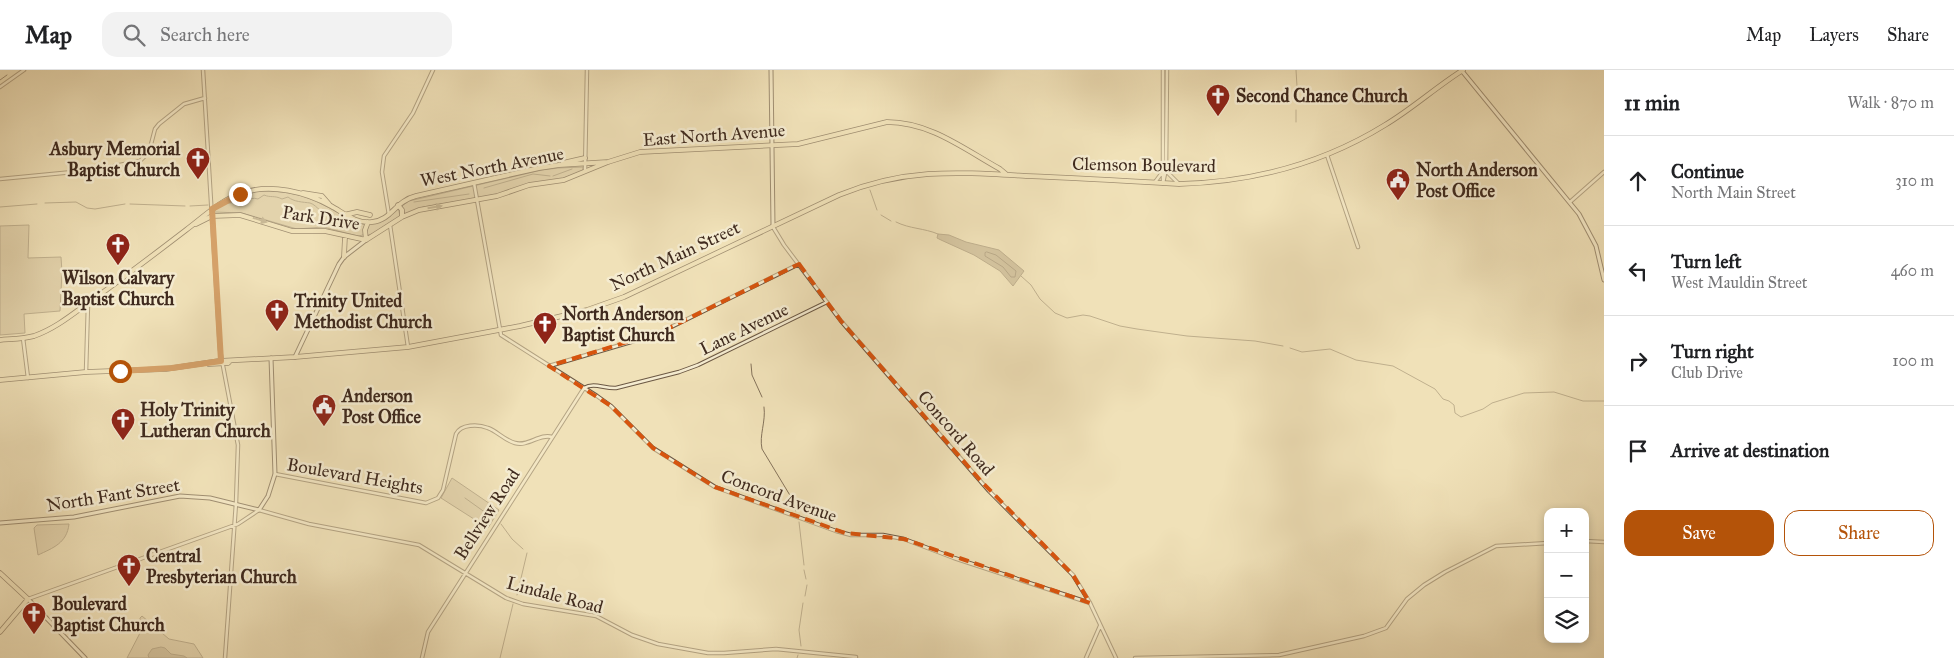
<!DOCTYPE html>
<html lang="en">
<head>
<meta charset="utf-8">
<style>
	body { margin:0; font-family:"IM FELL Great Primer",serif; background:#f2f2f2; color:#202124 }
	.controls { position:absolute; right:15px; bottom:15px; display:grid; overflow:hidden; border-radius:10px; box-shadow:0 2px 8px #0003 }
	.controls button { width:45px; height:45px; display:grid; place-items:center; padding:0; border:0; border-bottom:1px solid #e0e0e0; background:#fff; color:#202124; font:25px sans-serif }
	.stop { position:absolute; width:15px; height:15px; margin:-11px; border:4px solid #b45309; border-radius:50%; background:#fff }
	.stop.end { background:#b45309; border-color:#fff; box-shadow:0 1px 5px #0008 }
	.list { margin:0; padding:0; list-style:none }
	h2 { display:flex; justify-content:space-between; align-items:center; height:65px; margin:0; padding:0 20px; font-size:21px }
	h2 small { font-size:16px; font-weight:400; color:#757577 }
	.list li { display:grid; grid-template-columns:32px 1fr auto; gap:15px; align-items:center; box-sizing:border-box; height:90px; padding:0 20px; border-top:1px solid #e0e0e0 }
	.list b { display:block; font-size:19px; white-space:nowrap }
	.list p { margin:0; font-size:16px; white-space:nowrap; color:#757577 }
	.list em { font-size:16px; font-style:normal; color:#757577 }
	.actions { display:flex; gap:10px; padding:15px 20px }
	.actions a { flex:1; padding:11px 0; border:1px solid #b45309; border-radius:15px; text-align:center; font-size:18px; color:#b45309 }
	.actions .main { background:#b45309; color:#fff }
	.icon { flex:none; width:28px; height:28px; fill:none; stroke:currentColor; stroke-width:2; stroke-linecap:round; stroke-linejoin:round }
	.map { position:relative; flex:none; width:1604px; height:588px; overflow:hidden }
	header { display:flex; align-items:center; gap:30px; box-sizing:border-box; height:70px; padding:0 25px; background:#fff; border-bottom:1px solid #e0e0e0 }
	header strong { font-size:24px }
	nav { display:flex; gap:28px; margin-inline-start:auto; font-size:18px }
	.search { width:350px; height:45px; background:#f2f2f2; display:flex; align-items:center; gap:12px; box-sizing:border-box; padding:0 18px; border-radius:15px; color:#757577; font-size:19px }
	main { display:flex }
	aside { flex:1; background:#fff }
	.map>svg:first-child { display:block }
	.green { fill:#d2c29e; stroke:#88765e }
	.water { fill:#b4a384; stroke:#85735b }
	.lines { fill:none; stroke-linecap:round; stroke-linejoin:round }
	.shore { stroke:#7a6651; stroke-width:1 }
	.stream { stroke:#85735b; stroke-width:1 }
	.tertiary-casing { stroke:#6b5844; stroke-width:4.5 }
	.secondary-casing { stroke:#3f2a1e; stroke-width:5 }
	.primary-casing { stroke:#3f2a1e; stroke-width:5.5 }
	.tertiary { stroke:#f5ecd1; stroke-width:2.5 }
	.secondary { stroke:#f5ecd1; stroke-width:3 }
	.primary { stroke:#f0e1b8; stroke-width:4 }
	.rail { stroke:#3f2a1e; stroke-width:1; stroke-dasharray:9 9; stroke-linecap:butt }
	.oneway { fill:#98866b }
	.route { stroke:#b45309; stroke-width:6 }
	.marked { fill:none; stroke:#d7540e; stroke-width:4; stroke-dasharray:10 6; stroke-linejoin:round }
	.labels { text-anchor:middle; stroke-width:5; stroke-linejoin:round; paint-order:stroke }
	.poi-label { font-size:18px; font-weight:bold; fill:#3f2a1e; stroke:#f5ecd1; text-anchor:start }
	.street-label { font-size:18px; fill:#3f2a1e; stroke:#f5ecd1 }
</style>
</head>
<body>
<header>
<strong>Map</strong>
<div class="search"><svg class="icon" aria-label="search" viewBox="0 0 24 24"><circle cx="10" cy="10" r="6"/><path d="M15 15l6 6"/></svg>Search here</div>
<nav><a>Map</a><a>Layers</a><a>Share</a></nav>
</header>
<main>
<div class="map">
<svg width="1604" height="588" viewBox="0 0 1604 588">
	<rect width="100%" height="100%" fill="#f0e1b8"/>
	<filter id="stains"><feTurbulence type="fractalNoise" baseFrequency=".004" numOctaves="4"/><feColorMatrix values="0 0 0 0 .2 0 0 0 0 .09 0 0 0 0 .02 0 0 0 .5 -.17"/></filter>
	<radialGradient id="worn" r=".72"><stop offset=".6" stop-color="#630" stop-opacity="0"/><stop offset="1" stop-color="#630" stop-opacity=".3"/></radialGradient>
	<path class="green" d="M583 97V101L558 110 531 113 497 125 423 137 405 144 402 136 409 131 542 100 558 98Z
		M258 121C274 121 293 122 308 128 328 135 345 149 366 155L363 165 358 166 323 157 297 159 242 143 214 142V140L227 131Z
		M398 137 400 146 372 164 368 165 366 164 369 154 386 149Z
		M29 155 28 188 61 187 62 202 60 241 24 244 25 263 0 265V156Z
		M452 408 499 440 488 458 441 428Z
		M69 454C67 473 53 478 38 485L34 458 37 455Z
		M142 546 169 569 194 574 203 588H127L140 563V548Z"/>
	<path class="water" d="M938 164 949 165 966 172 999 180 1024 201 1013 216 1000 201 974 185 941 170 937 168Z
		M161 577 165 578 171 584 184 586 187 588H149L148 585 152 579Z"/>
	<g class="lines">
		<path class="shore" d="M987 182 996 185 1016 201 1015 207H1011L1003 197 985 186V183Z"/>
		<path class="stream" d="M1296 0 1298 32
			M1296 52V40
			M553 106 572 99
			M484 118 533 104 550 106
			M870 120 877 140
			M414 132 469 124
			M45 133 76 132 87 138 95 139 125 134
			M226 133C237 134 249 126 258 129L264 125C271 128 274 125 282 129L288 127C294 132 303 132 310 133 314 134 317 138 320 140 322 142 325 141 327 142 336 148 345 157 358 156
			M130 134 185 136
			M190 136 208 135
			M0 137 37 134
			M881 145 891 151
			M896 152C910 159 924 158 938 164
			M1021 206 1031 215 1040 229 1055 243 1067 248 1083 245 1090 246 1120 256 1137 259 1187 266 1255 271 1283 276
			M1290 278 1302 282 1330 279 1356 290 1393 296 1435 319 1443 329 1449 331 1454 335 1455 343 1461 347 1483 339 1492 333 1524 323 1554 322 1583 331H1604
			M751 294 752 305 762 327
			M764 337C766 352 759 365 762 379L794 432 796 441
			M465 428 493 448
			M799 452 804 495
			M501 454 512 469 523 479
			M804 500 806 509
			M517 525 527 483
			M805 526 807 515
			M801 576 799 560 803 533
			M500 588 513 534
			M797 588 798 585"/>
		<defs>
			<path id="tertiary" d="M203 0 220 280 238 375 236 433 225 588
				M0 17 24 0
				M1327 85 1358 177
				M585 101 587 0
				M1166 101 1179 114
				M0 109 94 100 140 91 149 82 155 59 159 54 184 34 205 28
				M1163 111V0
				M1155 112 1161 104
				M474 113 501 265 597 326 611 336 653 378 707 412 715 417 836 461 851 465H883L904 469 954 488 1090 533
				M1163 113 1166 99 1167 0
				M1570 132 1604 102
				M389 145 382 102 384 86 413 43 433 0
				M390 155 408 277
				M773 157 784 175 841 251 989 421 1073 505 1090 533 1116 588
				M23 268 28 308
				M549 296 641 269 663 261 799 194
				M86 302 88 234
				M275 404 426 433 438 428 443 420 456 364C461 354 478 354 488 358 497 361 504 370 515 373 528 377 540 363 552 367
				M1585 471 1604 472
				M28 529 238 454 259 440 309 454 419 475 506 528 523 534 596 546 632 565 658 574 708 583H724L776 579 856 587
				M422 588 428 562 584 318C594 312 605 319 616 318L679 302 698 295 827 232
				M1086 588 1100 556
				M1135 588 1279 585 1364 566 1386 558 1407 529 1424 515 1445 502 1496 476 1548 473"/>
			<path id="secondary" d="M771 0 773 155
				M1462 1 1579 144 1596 176 1604 210
				M295 287 339 194 344 187 366 170
				M0 453 74 447 180 426 210 428 259 440 268 426 275 404 271 288
				M28 529 85 588"/>
			<path id="primary" d="M563 93 585 88
				M303 123 322 126 329 134
				M398 135 402 140V147
				M344 145 357 142 370 145
				M196 154 212 146 240 145 292 161H325L366 170
				M366 170 402 147 419 140 497 126 529 115 564 110 608 92 640 82 798 74 887 52C930 52 964 79 1000 99L1006 104
				M366 170 365 160 368 152
				M344 187 345 166
				M0 270C11 269 23 269 34 266 57 258 75 242 95 228 126 206 156 183 186 160 205 146 220 130 243 123 270 113 306 122 331 136 344 143 356 154 372 152 392 150 395 131 416 126L539 98 559 95 608 92
				M209 294 228 293 230 291
				M0 310 86 302 166 299 219 291 295 287 408 277 520 256 587 240 624 227 839 125C906 98 956 102 1026 106 1077 108 1128 111 1179 114 1253 112 1322 94 1385 55 1412 39 1436 17 1463 0
				M0 503 28 529 0 562"/>
		</defs>
		<use href="#tertiary" class="tertiary-casing"/>
		<use href="#secondary" class="secondary-casing"/>
		<use href="#primary" class="primary-casing"/>
		<use href="#tertiary" class="tertiary"/>
		<use href="#secondary" class="secondary"/>
		<use href="#primary" class="primary"/>
		<path class="rail" d="M0 10 14 0"/>
	</g>
	<defs><path id="oneway-solid" d="M-6-.8H1V-3.2L6.5 0L1 3.2V.8H-6Z" transform="scale(1.25)"/></defs>
	<g class="oneway">
		<use href="#oneway-solid" transform="translate(435 137) rotate(-9)"/>
		<use href="#oneway-solid" transform="translate(260 150) rotate(18)"/>
	</g>
	<g class="lines">
		<path class="route" d="M120 301 172 298 221 291 212 139 240 124"/>
	</g>
	<path d="M0 0H1604V588H0ZM799 194 841 251 980 410 1073 505 1090 533 904 469 845 463 715 417 653 378 611 336 549 296 663 261Z" fill="#f0e1b8" fill-opacity=".55" fill-rule="evenodd"/>
	<path class="marked" d="M799 194 841 251 980 410 1073 505 1090 533 904 469 845 463 715 417 653 378 611 336 549 296 663 261Z"/>
	<defs>
		<symbol id="church-pin" viewBox="-11 -11 22 30"><path d="M0 17L-7.5 6A9.5 9.5 0 1 1 7.5 6Z" fill="#8f2418" stroke="#f5ecd1"/><path d="M-1.2-6h2.4v3.5h3.3v2.4h-3.3V6h-2.4V-.1h-3.3v-2.4h3.3Z" fill="#fff"/></symbol>
		<symbol id="civic-pin" viewBox="-11 -11 22 30"><path d="M0 17L-7.5 6A9.5 9.5 0 1 1 7.5 6Z" fill="#8f2418" stroke="#f5ecd1"/><path d="M-.6-6.5H3V-4.5H.6V-3L4-1V1h2V6H-6V1h2V-1L-.6-3ZM-1.2 2.5V6h2.4V2.5Z" fill="#fff"/></symbol>
	</defs>
	<g fill-rule="evenodd">
		<use href="#church-pin" x="1204" y="12" width="28" height="38"/>
		<use href="#church-pin" x="184" y="75" width="28" height="38"/>
		<use href="#civic-pin" x="1384" y="96" width="28" height="38"/>
		<use href="#church-pin" x="104" y="161" width="28" height="38"/>
		<use href="#church-pin" x="263" y="227" width="28" height="38"/>
		<use href="#church-pin" x="531" y="240" width="28" height="38"/>
		<use href="#civic-pin" x="310" y="322" width="28" height="38"/>
		<use href="#church-pin" x="109" y="336" width="28" height="38"/>
		<use href="#church-pin" x="115" y="482" width="28" height="38"/>
		<use href="#church-pin" x="20" y="530" width="28" height="38"/>
	</g>
	<g class="labels">
		<g class="poi-label">
			<text x="1236" y="32">Second Chance Church</text>
			<text x="180" y="85" text-anchor="end">Asbury Memorial<tspan x="180" dy="21">Baptist Church</tspan></text>
			<text x="1416" y="106">North Anderson<tspan x="1416" dy="21">Post Office</tspan></text>
			<text x="118" y="214" text-anchor="middle">Wilson Calvary<tspan x="118" dy="21">Baptist Church</tspan></text>
			<text x="294" y="237">Trinity United<tspan x="294" dy="21">Methodist Church</tspan></text>
			<text x="562" y="250">North Anderson<tspan x="562" dy="21">Baptist Church</tspan></text>
			<text x="342" y="332">Anderson<tspan x="342" dy="21">Post Office</tspan></text>
			<text x="140" y="346">Holy Trinity<tspan x="140" dy="21">Lutheran Church</tspan></text>
			<text x="146" y="492">Central<tspan x="146" dy="21">Presbyterian Church</tspan></text>
			<text x="52" y="540">Boulevard<tspan x="52" dy="21">Baptist Church</tspan></text>
		</g>
		<g class="street-label">
			<text transform="translate(714 65) rotate(-4)" y="6">East North Avenue</text>
			<text transform="translate(1144 95) rotate(1)" y="6">Clemson Boulevard</text>
			<text transform="translate(492 97) rotate(-11)" y="6">West North Avenue</text>
			<text transform="translate(321 148) rotate(9)" y="6">Park Drive</text>
			<text transform="translate(675 186) rotate(-25)" y="6">North Main Street</text>
			<text transform="translate(744 259) rotate(-26)" y="6">Lane Avenue</text>
			<text transform="translate(956 363) rotate(49)" y="6">Concord Road</text>
			<text transform="translate(355 406) rotate(10)" y="6">Boulevard Heights</text>
			<text transform="translate(113 425) rotate(-9)" y="6">North Fant Street</text>
			<text transform="translate(779 426) rotate(20)" y="6">Concord Avenue</text>
			<text transform="translate(487 444) rotate(-57)" y="6">Bellview Road</text>
			<text transform="translate(555 525) rotate(15)" y="6">Lindale Road</text>
		</g>
	</g>
	<rect width="100%" height="100%" filter="url(#stains)"/>
	<rect width="100%" height="100%" fill="url(#worn)"/>
</svg>
<div class="controls">
<button>+</button>
<button>−</button>
<button><svg class="icon" aria-label="layers" viewBox="0 0 24 24"><path d="M12 4l9 5-9 5-9-5zM3 14l9 5 9-5"/></svg></button>
</div>
<div class="stop" style="left:120px;top:301px"></div>
<div class="stop end" style="left:240px;top:124px"></div>
</div>
<aside>
<h2>11 min<small>Walk · 870 m</small></h2>
<ul class="list">
<li><svg class="icon" aria-label="ahead" viewBox="0 0 24 24"><path d="M12 20V5M6 11l6-6 6 6"/></svg><div><b>Continue</b><p>North Main Street</p></div><em>310 m</em></li>
<li><svg class="icon" aria-label="left" viewBox="0 0 24 24"><path d="M17 20v-9H6M10 6l-5 5 5 5"/></svg><div><b>Turn left</b><p>West Mauldin Street</p></div><em>460 m</em></li>
<li><svg class="icon" aria-label="right" viewBox="0 0 24 24"><path d="M7 20v-9h11M14 6l5 5-5 5"/></svg><div><b>Turn right</b><p>Club Drive</p></div><em>100 m</em></li>
<li><svg class="icon" aria-label="arrive" viewBox="0 0 24 24"><path d="M6 21V4h12l-3 4 3 4H6"/></svg><div><b>Arrive at destination</b></div></li>
</ul>
<div class="actions"><a class="main">Save</a><a>Share</a></div>
</aside>
</main>
</body>
</html>
